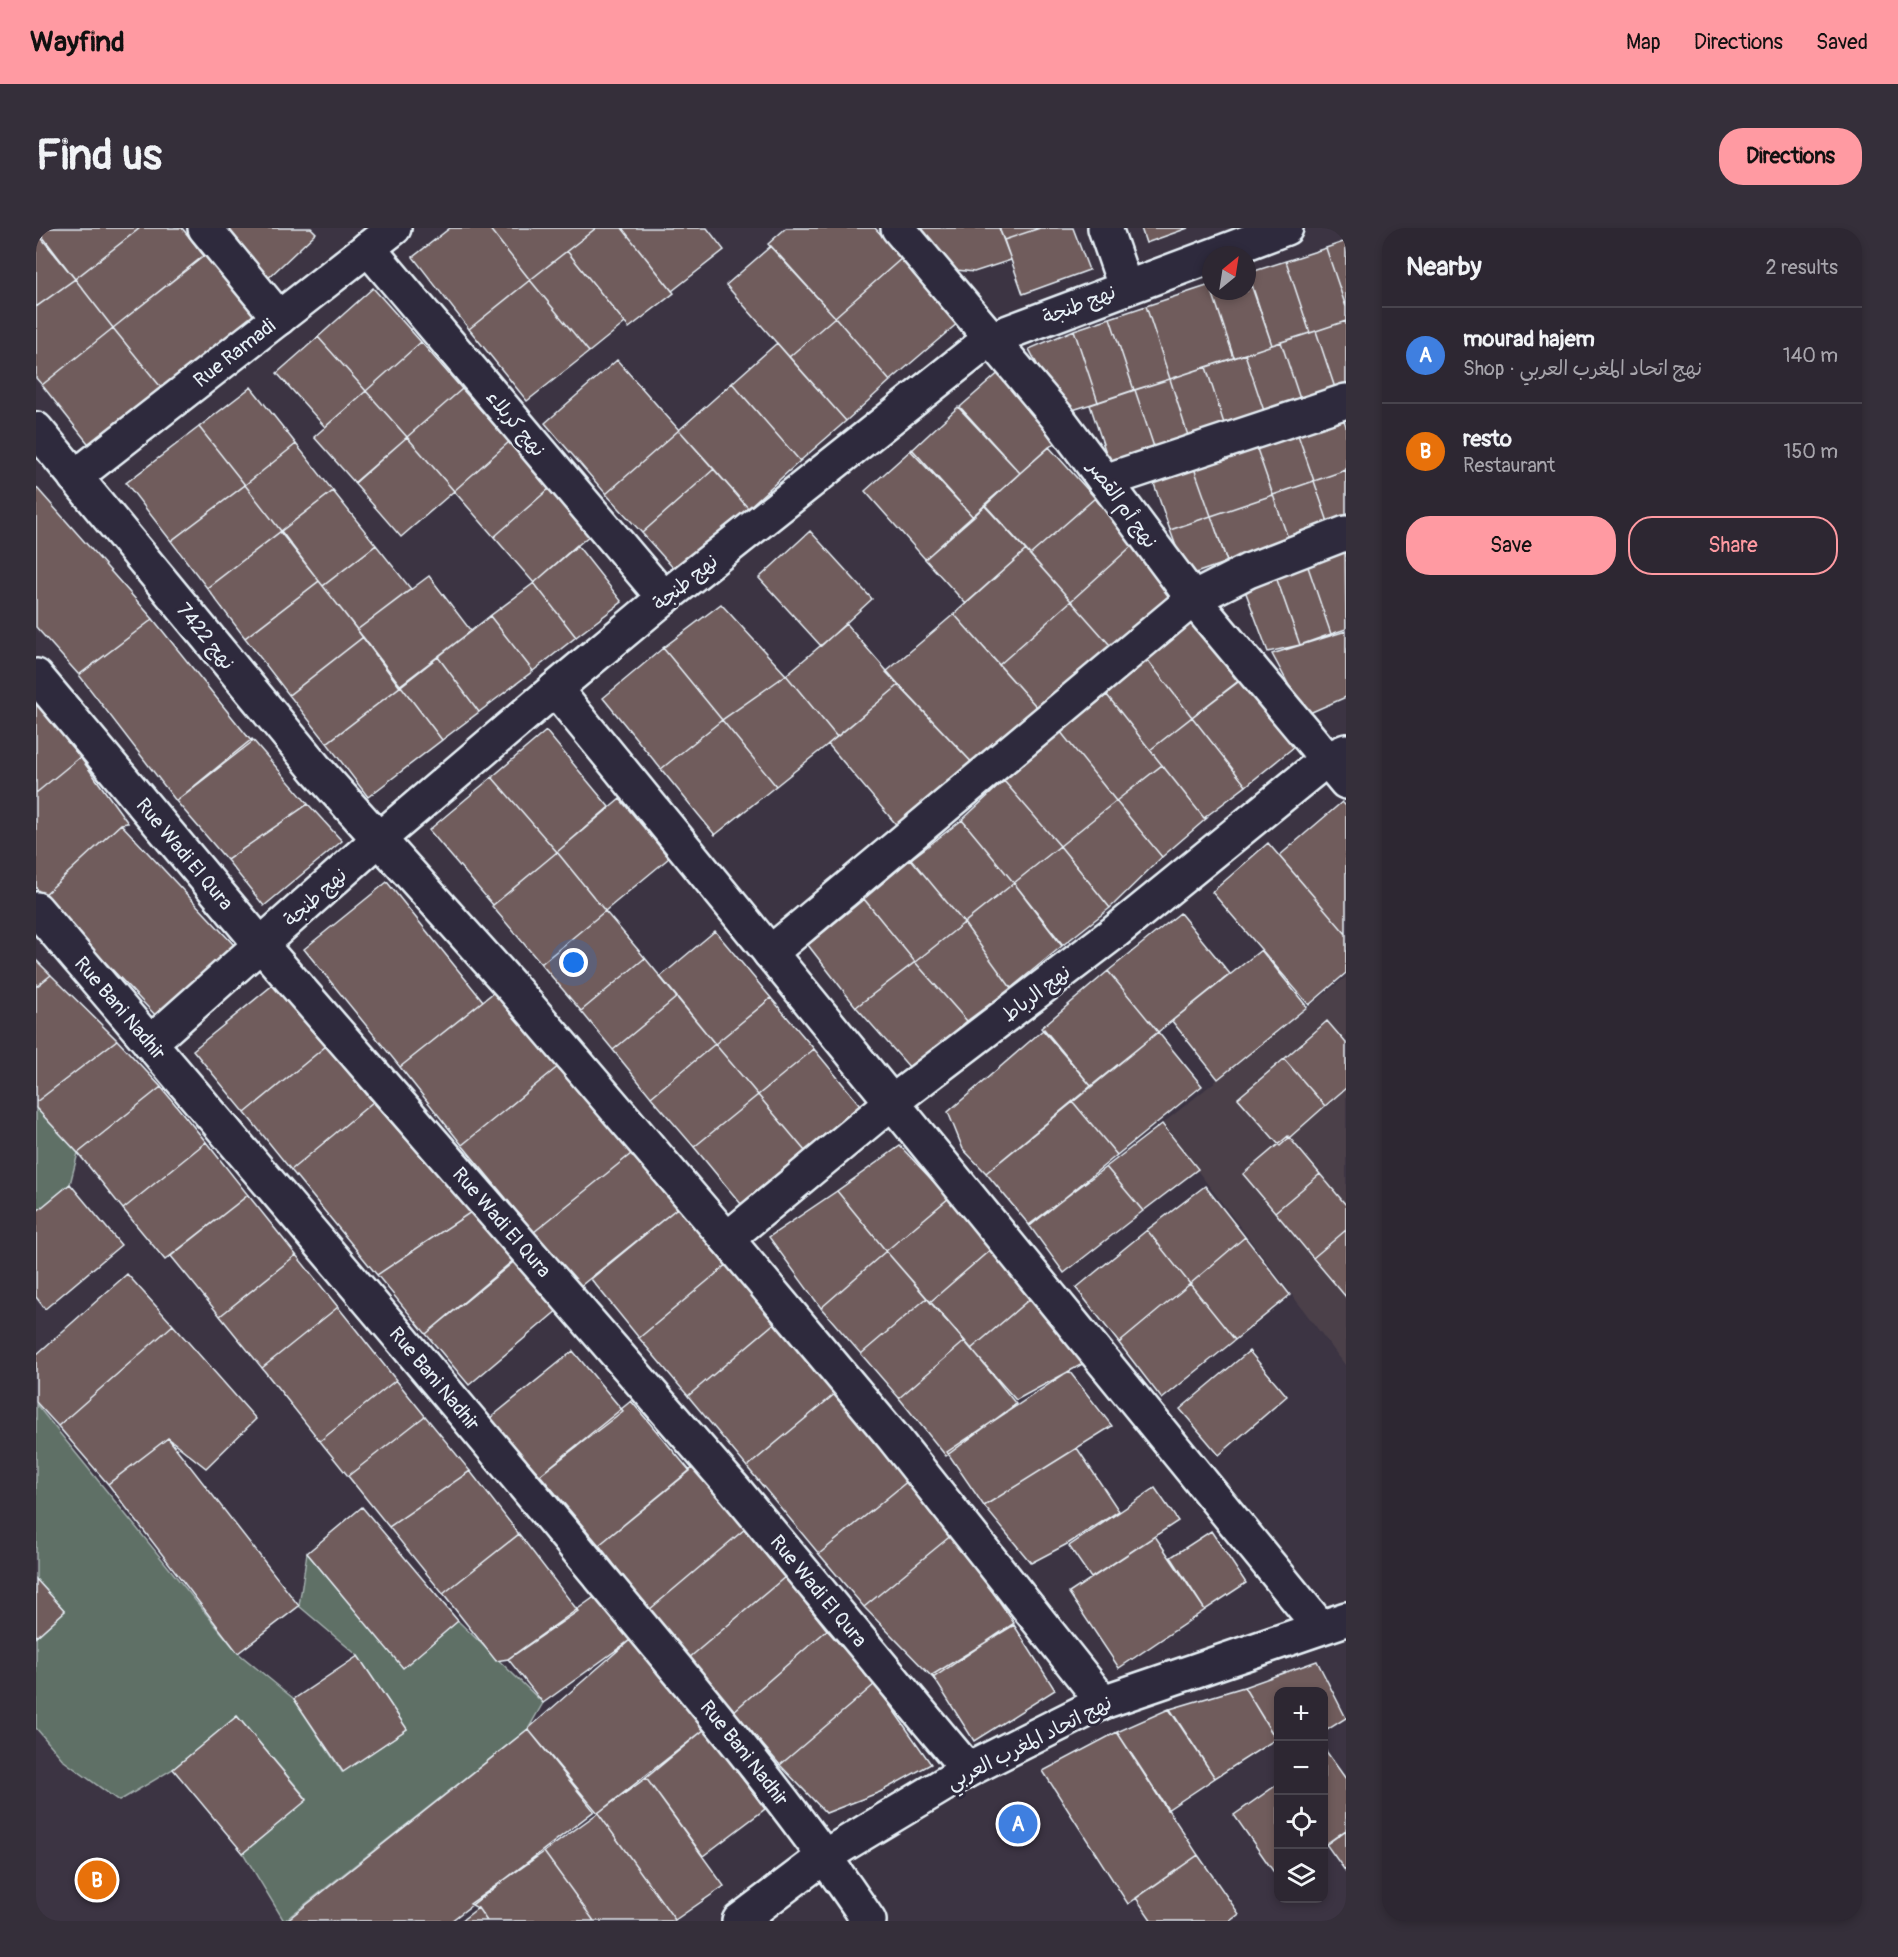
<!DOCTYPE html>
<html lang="en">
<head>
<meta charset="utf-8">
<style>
	body { margin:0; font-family:Pangolin,"Playpen Sans Arabic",sans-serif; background:#352f3a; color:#f1f3f6 }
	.controls { position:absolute; right:18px; bottom:18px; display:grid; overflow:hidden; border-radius:12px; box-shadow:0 3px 9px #0003 }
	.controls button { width:54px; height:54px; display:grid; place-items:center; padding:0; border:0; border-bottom:2px solid #48444d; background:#2d2732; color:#f1f3f6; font:30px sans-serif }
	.compass { position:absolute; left:1166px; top:18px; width:54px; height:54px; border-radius:50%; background:#2d2732; box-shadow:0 3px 9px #0003; rotate:30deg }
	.you { position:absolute; left:538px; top:735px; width:21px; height:21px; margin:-15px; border:4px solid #fff; border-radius:50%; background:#1a73e8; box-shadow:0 0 0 9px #1a73e833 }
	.badge { display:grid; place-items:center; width:39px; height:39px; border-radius:50%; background:#ff9aa2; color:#fff; font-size:20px; font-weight:700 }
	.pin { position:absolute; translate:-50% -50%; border:3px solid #fff; box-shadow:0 2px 6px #0006 }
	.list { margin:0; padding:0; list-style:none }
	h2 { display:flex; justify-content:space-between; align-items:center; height:78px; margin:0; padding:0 24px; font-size:26px }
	h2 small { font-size:20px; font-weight:400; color:#a7a5ac }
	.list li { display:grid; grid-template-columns:39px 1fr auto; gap:18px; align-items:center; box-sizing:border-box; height:96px; padding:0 24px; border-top:2px solid #48444d }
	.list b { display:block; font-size:22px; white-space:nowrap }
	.list p { margin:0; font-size:20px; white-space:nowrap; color:#a7a5ac }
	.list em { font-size:20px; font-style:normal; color:#a7a5ac }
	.actions { display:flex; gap:12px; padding:18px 24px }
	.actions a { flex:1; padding:14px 0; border:2px solid #ff9aa2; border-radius:24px; text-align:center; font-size:21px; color:#ff9aa2 }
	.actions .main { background:#ff9aa2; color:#111 }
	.icon { flex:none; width:33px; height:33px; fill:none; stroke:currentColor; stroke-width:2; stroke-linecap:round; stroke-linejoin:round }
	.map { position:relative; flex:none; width:1310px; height:1693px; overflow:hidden; border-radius:24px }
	header { display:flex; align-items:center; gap:36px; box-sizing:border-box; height:84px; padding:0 30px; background:#ff9aa2; color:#111 }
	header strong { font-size:28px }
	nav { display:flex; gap:33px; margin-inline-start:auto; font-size:21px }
	.intro { display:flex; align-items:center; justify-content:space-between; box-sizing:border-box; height:144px; padding:0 36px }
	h1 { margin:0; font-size:42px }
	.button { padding:15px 27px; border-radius:24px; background:#ff9aa2; color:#111; font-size:21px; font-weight:700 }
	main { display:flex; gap:36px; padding:0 36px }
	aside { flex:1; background:#2d2732; border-radius:24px; box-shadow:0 3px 9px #0003 }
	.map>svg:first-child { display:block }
	.built { fill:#4b404a }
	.green { fill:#5f6f66; stroke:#a4b0af; stroke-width:1.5 }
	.building { fill:#6f5b5c; stroke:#e8f1f8; stroke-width:1.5 }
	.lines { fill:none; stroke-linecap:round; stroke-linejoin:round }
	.minor-casing { stroke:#e8f1f8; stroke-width:38 }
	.minor { stroke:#2f2a3d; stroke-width:33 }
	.labels { text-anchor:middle; stroke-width:6; stroke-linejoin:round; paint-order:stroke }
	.street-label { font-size:20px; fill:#e8f1f8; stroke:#2f2a3d }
</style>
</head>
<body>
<header>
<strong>Wayfind</strong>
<nav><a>Map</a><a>Directions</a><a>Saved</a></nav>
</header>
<div class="intro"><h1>Find us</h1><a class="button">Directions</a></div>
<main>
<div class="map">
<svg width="1310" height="1693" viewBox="0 0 1310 1693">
	<rect width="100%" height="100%" fill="#3c3443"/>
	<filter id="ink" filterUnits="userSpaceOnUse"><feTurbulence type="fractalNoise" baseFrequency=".0167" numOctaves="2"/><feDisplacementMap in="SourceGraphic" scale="12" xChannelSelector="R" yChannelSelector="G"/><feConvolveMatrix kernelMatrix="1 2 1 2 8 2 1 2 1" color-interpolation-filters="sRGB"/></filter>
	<g filter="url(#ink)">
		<path class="built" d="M1310 749V1138L1126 896Z"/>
		<path class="green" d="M0 880 42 925 34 956 0 984Z
			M0 1176 202 1425 258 1471 306 1544 371 1501 322 1428 263 1378 271 1325 367 1439 422 1393 507 1475 492 1501 248 1693 207 1625 271 1571 201 1488 137 1541 83 1573 28 1533 0 1500V1409L29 1383 0 1351Z"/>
		<path class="building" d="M0 0H104L39 51Z
			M104 0H146L168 28 77 100 39 51Z
			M190 0H275L280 5 227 55 185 4Z
			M414 0H453L494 52 433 101 377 29Z
			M453 0H560L494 52Z
			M560 0H586L638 65 593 100 531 23Z
			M586 0H671L688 22 636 63Z
			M750 0H839L866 30 799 89 732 16Z
			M879 0H963L975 32 938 44 903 40Z
			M963 0H1004L968 12Z
			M1004 0H1037L1053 42 987 66 968 12Z
			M1105 0H1152L1110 15Z
			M2 6 39 51 0 79V7Z
			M1310 13V79L1290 20Z
			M735 18 799 89 753 129 690 57Z
			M1290 20 1310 79V93L1274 105 1250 33Z
			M531 23 589 95 553 124 494 52Z
			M171 25 221 88 128 163 77 100Z
			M866 30 923 94 854 153 799 89Z
			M1250 33 1274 105 1236 117 1212 45Z
			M1211 45 1236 117 1198 130 1176 63H1211Z
			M39 51 77 100 6 157 0 150V79Z
			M494 52 553 124 491 173 433 101Z
			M1174 57 1198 130 1134 151 1110 78Z
			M337 60 385 114 330 163 282 109Z
			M1110 78 1134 151 1098 162 1074 90Z
			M799 89 854 153 810 193 753 129Z
			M1074 90 1098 162 1062 174 1038 102Z
			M1310 93V163L1301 166 1280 103Z
			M77 100 128 163 55 219 6 157Z
			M1038 102 1062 174 1027 185 993 121Z
			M1280 103 1301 166 1266 177 1245 114Z
			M282 109 330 163 289 199 241 145Z
			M385 114 426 161 371 209 330 163Z
			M1245 114 1266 177 1230 189 1209 126Z
			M741 115 810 193 764 233 696 155Z
			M1209 126 1230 189 1190 202 1170 139Z
			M581 132 643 202 570 266 509 195Z
			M1170 139 1190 202 1154 214 1134 151Z
			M966 142 1026 208 984 245 924 179Z
			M1134 151 1154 214 1120 225 1099 162Z
			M696 155 764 233 712 280 643 202Z
			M215 159 260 216 209 257 163 199Z
			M426 161 473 214 418 263 371 209Z
			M1099 162 1120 225 1075 240 1054 177Z
			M330 163 371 209 319 255 278 209Z
			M922 179 984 245 937 289 875 223Z
			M1307 189 1310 198V242L1278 253 1261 204Z
			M163 199 209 257 135 313 90 255Z
			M643 202 678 241 606 305 570 266Z
			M1261 204 1278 253 1237 267 1220 218Z
			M371 209 418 263 365 309 318 255Z
			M473 214 514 260 458 309 418 263Z
			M260 216 297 263 245 303 209 257Z
			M1220 218 1237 267 1175 288 1158 240Z
			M1013 219 1059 270 994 327 948 277Z
			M876 221 937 289 889 331 829 263Z
			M1158 240 1175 288 1134 302 1117 253Z
			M678 241 712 280 640 343 606 305Z
			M1310 242V291L1293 297 1278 253Z
			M1278 253 1293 297 1253 313 1237 267Z
			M209 257 245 303 171 360 135 313Z
			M0 259 117 391 43 447 0 399Z
			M514 260 555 306 498 355 458 309Z
			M297 263 340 317 287 358 244 304Z
			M1237 267 1253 313 1192 336 1175 288Z
			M1059 270 1099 315 1035 373 994 327Z
			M949 277 990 322 930 376 889 331Z
			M1175 288 1191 334 1151 348 1134 302Z
			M245 303 283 353 209 410 171 360Z
			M774 303 836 371 785 418 723 350Z
			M1099 315 1146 368 1081 425 1035 373Z
			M340 317 375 361 321 402 287 358Z
			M541 317 586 374 540 409 498 355Z
			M990 322 1035 373 963 437 918 386Z
			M1309 322 1310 401 1295 406 1271 336Z
			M1271 336 1295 406 1264 417 1239 346Z
			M1239 346 1264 417 1232 424 1207 357Z
			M393 348 435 403 363 458 321 402Z
			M283 353 327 409 253 467 209 410Z
			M498 355 540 409 497 443 454 388Z
			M1035 373 1081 425 1007 486 963 437Z
			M685 376 750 447 686 492 627 420Z
			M918 386 1007 486 943 542 850 444Z
			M454 388 497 443 443 484 402 429Z
			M117 391 216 514 140 573 43 447Z
			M1155 391 1202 454 1156 489 1110 430Z
			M810 396 863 457 801 509 750 447Z
			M1310 403V469L1269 487 1236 426Z
			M327 409 365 458 291 515 253 467Z
			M627 420 686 492 625 541 567 470Z
			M402 429 443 484 406 512 365 458Z
			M1110 430 1156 489 1114 522 1071 467Z
			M750 447 801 509 740 558 686 492Z
			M1205 451 1258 519 1210 558 1156 489Z
			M863 457 943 542 864 601 792 516Z
			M365 458 406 512 332 569 291 515Z
			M1071 467 1126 537 1080 573 1024 503Z
			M0 471 44 529 0 565Z
			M1156 489 1210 558 1168 590 1114 522Z
			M686 492 740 558 679 607 625 541Z
			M510 503 573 579 521 624 456 549Z
			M1024 503 1080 573 1024 618 968 553Z
			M216 511 272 576 191 632 140 573Z
			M44 529 92 595 85 596 7 668 0 660V565Z
			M1126 537 1168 590H1171L1126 629 1080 573Z
			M456 549 521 624 457 677 393 602Z
			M968 553 1024 618 978 655 926 592Z
			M584 571 633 630 569 683 521 624Z
			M1080 573 1126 629 1074 680 1024 618Z
			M1306 574 1310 578V706L1243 628Z
			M272 576 306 613 228 678 191 632Z
			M926 592 978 655 928 695 875 631Z
			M85 596 198 717 121 789 7 668Z
			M1232 615 1310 706V745L1273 777 1176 664Z
			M1024 618 1074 680 1027 717 978 655Z
			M521 624 569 683 505 736 456 678Z
			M875 631 928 695 879 734 828 671Z
			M351 654 447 773 364 839 268 721Z
			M978 655 1026 718 975 760 928 695Z
			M828 671 879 734 820 779 772 717Z
			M569 683 609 730 545 783 505 736Z
			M1144 685 1194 746 1122 804 1072 743Z
			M928 695 975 760 931 793 879 734Z
			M679 703 735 770 679 816 624 749Z
			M1225 722 1271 779 1182 851 1136 793Z
			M609 730 641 769 577 822 545 783Z
			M0 732 15 747 0 759Z
			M879 734 931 793 875 841 820 779Z
			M1072 743 1122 804 1055 858 1005 800Z
			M15 747 81 812 0 874V759Z
			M238 756 290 818 209 885 157 822Z
			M467 757 529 833 426 917 364 839Z
			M641 769 679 816 615 869 577 822Z
			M735 770 778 821 722 867 679 816Z
			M1291 793 1310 815V860L1289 878 1248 831Z
			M1008 801 1055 858 950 945 927 921 912 884Z
			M1122 804 1166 858 1081 927 1037 874Z
			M81 812 125 859 42 925 0 880V874Z
			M679 816 722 867 658 919 615 869Z
			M290 818 337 874 255 942 209 885Z
			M778 821 824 877 769 923 722 867Z
			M1248 831 1289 878 1244 918 1202 870Z
			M529 833 600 922 498 1004 426 917Z
			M125 859 170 914 87 981 42 925Z
			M722 867 769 923 705 976 658 919Z
			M337 874 435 984 341 1047 255 942Z
			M1037 874 1081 927 994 998 950 945Z
			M1126 896 1162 941 1107 983 1070 939Z
			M1252 908 1284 946 1239 984 1207 946Z
			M170 914 212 967 129 1032 87 981Z
			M864 918 913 970 850 1023 801 963Z
			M600 922 645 977 542 1060 498 1004Z
			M1070 939 1107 983 1028 1045 993 997Z
			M1284 946 1310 977V1002L1277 1030 1239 984Z
			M34 956 85 1017 9 1081 0 1069V984Z
			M1169 958 1209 1009 1154 1056 1111 1002Z
			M801 963 850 1023 785 1080 733 1009Z
			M212 967 260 1027 184 1088 135 1028Z
			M913 970 962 1015 894 1074 850 1023Z
			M645 977 693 1035 603 1110 555 1051Z
			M435 984 481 1031 390 1106 341 1047Z
			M1111 1002 1154 1056 1083 1115 1040 1060Z
			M1310 1002V1069L1277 1030Z
			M1209 1009 1254 1067 1199 1112 1154 1056Z
			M962 1015 1003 1063 935 1121 894 1074Z
			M850 1023 891 1070 825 1126 785 1080Z
			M260 1027 302 1079 226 1140 184 1088Z
			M480 1030 523 1081 433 1157 390 1106Z
			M693 1035 741 1093 652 1168 603 1110Z
			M91 1046 137 1097 22 1198 0 1174V1127Z
			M1154 1056 1199 1112 1126 1171 1083 1115Z
			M1003 1063 1054 1132 980 1172 935 1121Z
			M891 1070 929 1113 863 1170 825 1126Z
			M302 1079 360 1152 284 1213 226 1140Z
			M741 1093 800 1165 711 1239 652 1168Z
			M137 1097 220 1191 170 1240 132 1210 72 1256 22 1198Z
			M929 1113 980 1176 910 1228 863 1170Z
			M537 1123 587 1183 504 1247 453 1191Z
			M1213 1123 1251 1168 1183 1227 1144 1181Z
			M1033 1143 1076 1198 948 1278 911 1224Z
			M360 1152 389 1188 312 1248 284 1213Z
			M800 1165 873 1252 783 1326 711 1239Z
			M595 1173 654 1243 563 1317 504 1247Z
			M389 1188 434 1243 353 1299 312 1248Z
			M132 1210 263 1378 202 1425 72 1256Z
			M1041 1220 1083 1283 1033 1315 995 1335 948 1278Z
			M664 1234 716 1295 613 1382 563 1317Z
			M434 1243 483 1306 407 1366 353 1299Z
			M873 1252 917 1306 828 1379 783 1326Z
			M1119 1260 1142 1293 1055 1350 1033 1318Z
			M326 1279 422 1393 367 1440 271 1325Z
			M709 1301 749 1349 653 1430 613 1382Z
			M1175 1303 1210 1355 1169 1382 1135 1329Z
			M483 1306 542 1383 472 1431 460 1433 407 1366Z
			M917 1306 978 1395 897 1450 828 1379Z
			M1119 1308 1169 1382 1083 1440 1033 1365Z
			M749 1349 791 1402 698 1483 653 1430Z
			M0 1351 29 1383 0 1409Z
			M564 1365 594 1412 507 1475 472 1431Z
			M978 1397 1019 1462 938 1513 896 1447Z
			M791 1402 839 1456 744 1537 698 1483Z
			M594 1412 669 1501 562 1585 492 1501Z
			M322 1428 371 1501 307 1544 258 1471Z
			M1281 1433 1310 1490 1288 1504V1464H1242V1515L1208 1459Z
			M839 1456 895 1536 844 1564 790 1585 744 1537Z
			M1208 1459 1240 1511 1179 1550 1134 1481Z
			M1133 1481 1179 1550 1131 1582 1081 1504Z
			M201 1488 271 1572 207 1625 137 1541Z
			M492 1501 558 1583 415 1693H250Z
			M669 1501 729 1581 667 1628 610 1550Z
			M1081 1504 1162 1627 1092 1676 1007 1543Z
			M1290 1523 1310 1551V1602L1288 1618V1524Z
			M610 1550 688 1658 639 1692 562 1585Z
			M1242 1556V1650L1198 1587Z
			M562 1585 639 1692V1693H558L508 1624Z
			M1310 1602V1644L1290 1616Z
			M508 1624 558 1693H451L442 1680 434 1676Z
			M1162 1627 1203 1686 1194 1693H1116L1100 1670Z
			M442 1680 451 1693H425Z"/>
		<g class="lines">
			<defs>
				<g id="minor">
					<path d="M169 0 243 90"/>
					<path d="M862 0 1022 190 1157 371 1310 554"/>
					<path d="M1069 0 1089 58"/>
					<path d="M332 20 628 370"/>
					<path d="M0 201 280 541 476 759 691 1011 857 1209 1067 1474"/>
					<path id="s1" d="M39 249 358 0"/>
					<path d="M1069 253 1310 173"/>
					<path id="s2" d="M0 448 226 718 699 1262 932 1542"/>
					<path d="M519 461 1284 1399"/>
					<path id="s3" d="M0 681C178 890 357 1099 532 1310 635 1435 743 1558 833 1693"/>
					<path d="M734 725 1157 371 1212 343 1310 305"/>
					<path d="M114 815 343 611 519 461 628 370 954 111 1250 0"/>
					<path d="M691 1011 856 874 1079 704 1291 531 1310 523"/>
					<path d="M703 1693 789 1628 932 1542 1067 1474 1310 1391"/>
				</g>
			</defs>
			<use href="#minor" class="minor-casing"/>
			<use href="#minor" class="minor"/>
		</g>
	</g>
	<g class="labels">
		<g class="street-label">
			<text transform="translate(1043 76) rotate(-21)" y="7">نهج طنجة</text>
			<text dy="7" stroke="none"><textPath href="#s1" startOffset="202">Rue Ramadi</textPath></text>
			<text transform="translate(480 195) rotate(50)" y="7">نهج كربلاء</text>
			<text transform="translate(1087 276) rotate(54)" y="7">نهج أم القصر</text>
			<text transform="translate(649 354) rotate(-39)" y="7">نهج طنجة</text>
			<text transform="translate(170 408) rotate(51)" y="7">نهج 7422</text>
			<text dy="7" stroke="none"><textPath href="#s2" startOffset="232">Rue Wadi El Qura</textPath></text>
			<text transform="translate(279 669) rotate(-42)" y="7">نهج طنجة</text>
			<text transform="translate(1000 765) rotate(-37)" y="7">نهج الرباط</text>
			<text dy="7" stroke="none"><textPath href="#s3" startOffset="130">Rue Bani Nadhir</textPath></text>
			<text dy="7" stroke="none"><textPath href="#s2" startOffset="718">Rue Wadi El Qura</textPath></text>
			<text dy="7" stroke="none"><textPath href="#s3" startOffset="616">Rue Bani Nadhir</textPath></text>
			<text dy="7" stroke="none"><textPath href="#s2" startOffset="1204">Rue Wadi El Qura</textPath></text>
			<text transform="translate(993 1514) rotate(-27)" y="7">نهج اتحاد المغرب العربي</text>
			<text dy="7" stroke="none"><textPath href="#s3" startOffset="1102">Rue Bani Nadhir</textPath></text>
		</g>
	</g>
</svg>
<div class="controls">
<button>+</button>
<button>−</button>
<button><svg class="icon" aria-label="locate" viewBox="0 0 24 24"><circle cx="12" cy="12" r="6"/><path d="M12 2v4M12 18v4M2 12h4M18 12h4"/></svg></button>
<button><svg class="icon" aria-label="layers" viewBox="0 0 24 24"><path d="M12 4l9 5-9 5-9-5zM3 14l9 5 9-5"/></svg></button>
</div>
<svg class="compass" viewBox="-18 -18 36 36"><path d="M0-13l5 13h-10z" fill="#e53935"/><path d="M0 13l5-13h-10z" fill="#a7a5ac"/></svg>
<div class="you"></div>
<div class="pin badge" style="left:982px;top:1596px;background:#3f7fe0">A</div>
<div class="pin badge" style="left:61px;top:1652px;background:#e8710a">B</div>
</div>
<aside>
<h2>Nearby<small>2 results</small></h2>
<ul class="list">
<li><span class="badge" style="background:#3f7fe0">A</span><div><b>mourad hajem</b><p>Shop · نهج اتحاد المغرب العربي</p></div><em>140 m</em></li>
<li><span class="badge" style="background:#e8710a">B</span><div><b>resto</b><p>Restaurant</p></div><em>150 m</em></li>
</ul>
<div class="actions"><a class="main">Save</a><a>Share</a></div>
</aside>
</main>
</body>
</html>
